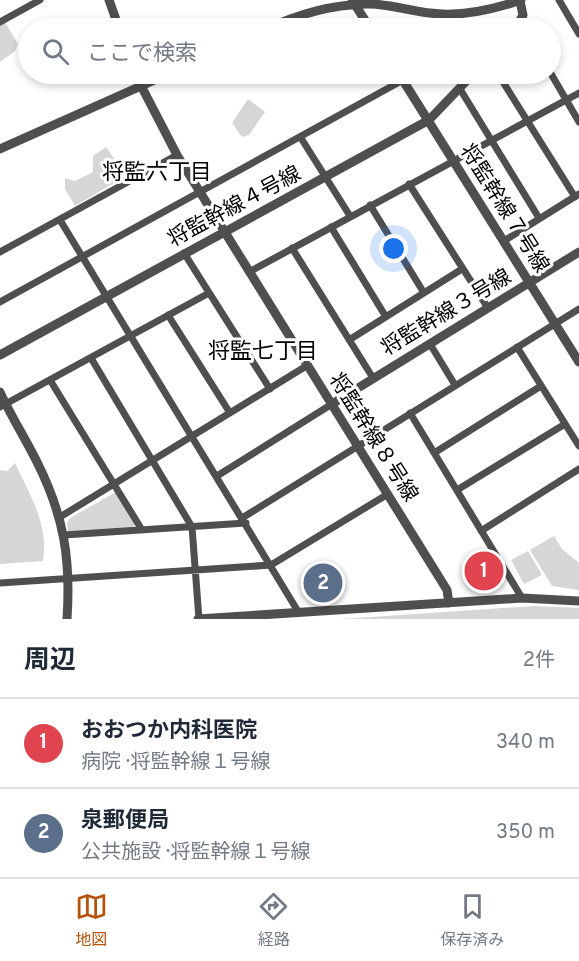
<!DOCTYPE html>
<html lang="ja">
<head>
<meta charset="utf-8">
<style>
	body { margin:0; font-family:Overpass,"Noto Sans JP",sans-serif; background:#f6f6f7; color:#1f2937 }
	.you { position:absolute; left:394px; top:249px; width:21px; height:21px; margin:-15px; border:4px solid #fff; border-radius:50%; background:#1a73e8; box-shadow:0 0 0 9px #1a73e833 }
	.badge { display:grid; place-items:center; width:39px; height:39px; border-radius:50%; background:#b45309; color:#fff; font-size:20px; font-weight:700 }
	.pin { position:absolute; translate:-50% -50%; border:3px solid #fff; box-shadow:0 2px 6px #0006 }
	.list { margin:0; padding:0; list-style:none }
	h2 { display:flex; justify-content:space-between; align-items:center; height:78px; margin:0; padding:0 24px; font-size:26px }
	h2 small { font-size:20px; font-weight:400; color:#747a83 }
	.list li { display:grid; grid-template-columns:39px 1fr auto; gap:18px; align-items:center; box-sizing:border-box; height:90px; padding:0 24px; border-top:2px solid #e0e1e3 }
	.list b { display:block; font-size:22px; white-space:nowrap }
	.list p { margin:0; font-size:20px; white-space:nowrap; color:#747a83 }
	.list em { font-size:20px; font-style:normal; color:#747a83 }
	.icon { flex:none; width:33px; height:33px; fill:none; stroke:currentColor; stroke-width:2; stroke-linecap:round; stroke-linejoin:round }
	.map { position:relative; flex:none; width:579px; height:619px; overflow:hidden }
	.search { position:absolute; background:#fff; box-shadow:0 3px 9px #0003; left:18px; right:18px; top:18px; height:66px; display:flex; align-items:center; gap:15px; box-sizing:border-box; padding:0 21px; border-radius:33px; color:#747a83; font-size:22px }
	.sheet { height:258px; background:#fff }
	nav { display:flex; justify-content:space-around; align-items:center; box-sizing:border-box; height:84px; border-top:2px solid #e0e1e3; background:#fff; font-size:16px; color:#747a83 }
	nav a { display:grid; justify-items:center; gap:3px }
	nav .on { color:#b45309 }
	.map>svg:first-child { display:block }
	.green { fill:#d6d6d6 }
	.lines { fill:none; stroke-linecap:round; stroke-linejoin:round }
	.minor { stroke:#4f4f4f; stroke-width:7 }
	.tertiary { stroke:#4f4f4f; stroke-width:9 }
	.labels { text-anchor:middle; stroke-width:6; stroke-linejoin:round; paint-order:stroke }
	.street-label { font-size:21px; fill:#000; stroke:#fff }
	.neighbourhood-label { font-size:22px; fill:#000; stroke:#fff }
</style>
</head>
<body>
<div class="map">
<svg width="579" height="619" viewBox="0 0 579 619">
	<rect width="100%" height="100%" fill="#fff"/>
	<path class="green" d="M5 22 18 44 15 51 0 62V24Z
		M248 99 265 112 249 135 242 137 232 123Z
		M106 147 120 167 116 171 119 180 75 206 65 189V178L75 181 93 172V156Z
		M15 463C30 495 49 525 43 561L0 564V470L7 471Z
		M116 492 135 523 133 528 68 532 67 523 70 518Z
		M554 536 562 549 579 563V590L552 586 530 550Z
		M528 551 542 575 524 584 511 560Z
		M534 606 579 608V619H341Z"/>
	<g class="lines">
		<path class="minor" d="M559 0 579 34
			M0 22 40 0
			M550 72 579 122
			M498 74 575 197
			M460 89 539 218
			M301 138 350 216
			M409 184 488 308
			M370 205 424 293
			M60 220 299 613
			M331 227 386 317
			M504 241 579 194
			M292 248 373 378
			M0 252 177 155
			M184 253 270 389
			M249 272 579 93
			M0 302 403 80
			M168 315 230 413
			M349 340 462 269
			M430 344 455 385
			M517 347 579 446
			M91 358 192 527 199 619
			M50 380 142 530
			M0 407 209 293
			M410 413 522 598
			M434 453 541 386
			M217 476 332 404
			M457 490 565 424
			M60 517 308 365
			M242 518 579 309
			M481 531 579 469
			M64 535 246 523
			M0 583 271 565 388 494"/>
		<path class="tertiary" d="M109 0 119 28
			M352 0 370 28
			M268 28C300 14 330 5 366 4 387 3 409 11 430 13 460 17 492 10 521 0
			M516 28 523 15 520 1
			M135 74 177 155 447 590 449 603
			M399 74 579 362
			M0 149 168 74
			M0 355 429 120 473 74
			M0 392C11 416 25 438 37 462 64 516 71 559 67 619
			M332 404 579 252
			M198 619 522 598 579 601"/>
	</g>
	<g class="labels">
		<g class="street-label">
			<text transform="translate(234 206) rotate(-28)" y="7">将監幹線４号線</text>
			<text transform="translate(505 208) rotate(58)" y="7">将監幹線７号線</text>
			<text transform="translate(446 312) rotate(-31)" y="7">将監幹線３号線</text>
			<text transform="translate(374 437) rotate(58)" y="7">将監幹線８号線</text>
		</g>
		<g class="neighbourhood-label">
			<text x="157" y="179">将監六丁目</text>
			<text x="263" y="358">将監七丁目</text>
		</g>
	</g>
</svg>
<div class="you"></div>
<div class="pin badge" style="left:484px;top:571px;background:#e0444e">1</div>
<div class="pin badge" style="left:323px;top:583px;background:#5c6f8a">2</div>
<div class="search"><svg class="icon" aria-label="search" viewBox="0 0 24 24"><circle cx="10" cy="10" r="6"/><path d="M15 15l6 6"/></svg>ここで検索</div>
</div>
<section class="sheet">
<h2>周辺<small>2件</small></h2>
<ul class="list">
<li><span class="badge" style="background:#e0444e">1</span><div><b>おおつか内科医院</b><p>病院 · 将監幹線１号線</p></div><em>340 m</em></li>
<li><span class="badge" style="background:#5c6f8a">2</span><div><b>泉郵便局</b><p>公共施設 · 将監幹線１号線</p></div><em>350 m</em></li>
</ul>
</section>
<nav>
<a class="on"><svg class="icon" aria-label="map" viewBox="0 0 24 24"><path d="M3 6l6-2 6 2 6-2v14l-6 2-6-2-6 2zM9 4v14M15 6v14"/></svg>地図</a>
<a><svg class="icon" aria-label="directions" viewBox="0 0 24 24"><path d="M12 3l9 9-9 9-9-9zM9 14v-3h6M13 9l2 2-2 2"/></svg>経路</a>
<a><svg class="icon" aria-label="saved" viewBox="0 0 24 24"><path d="M7 4h10v16l-5-4-5 4z"/></svg>保存済み</a>
</nav>
</body>
</html>
